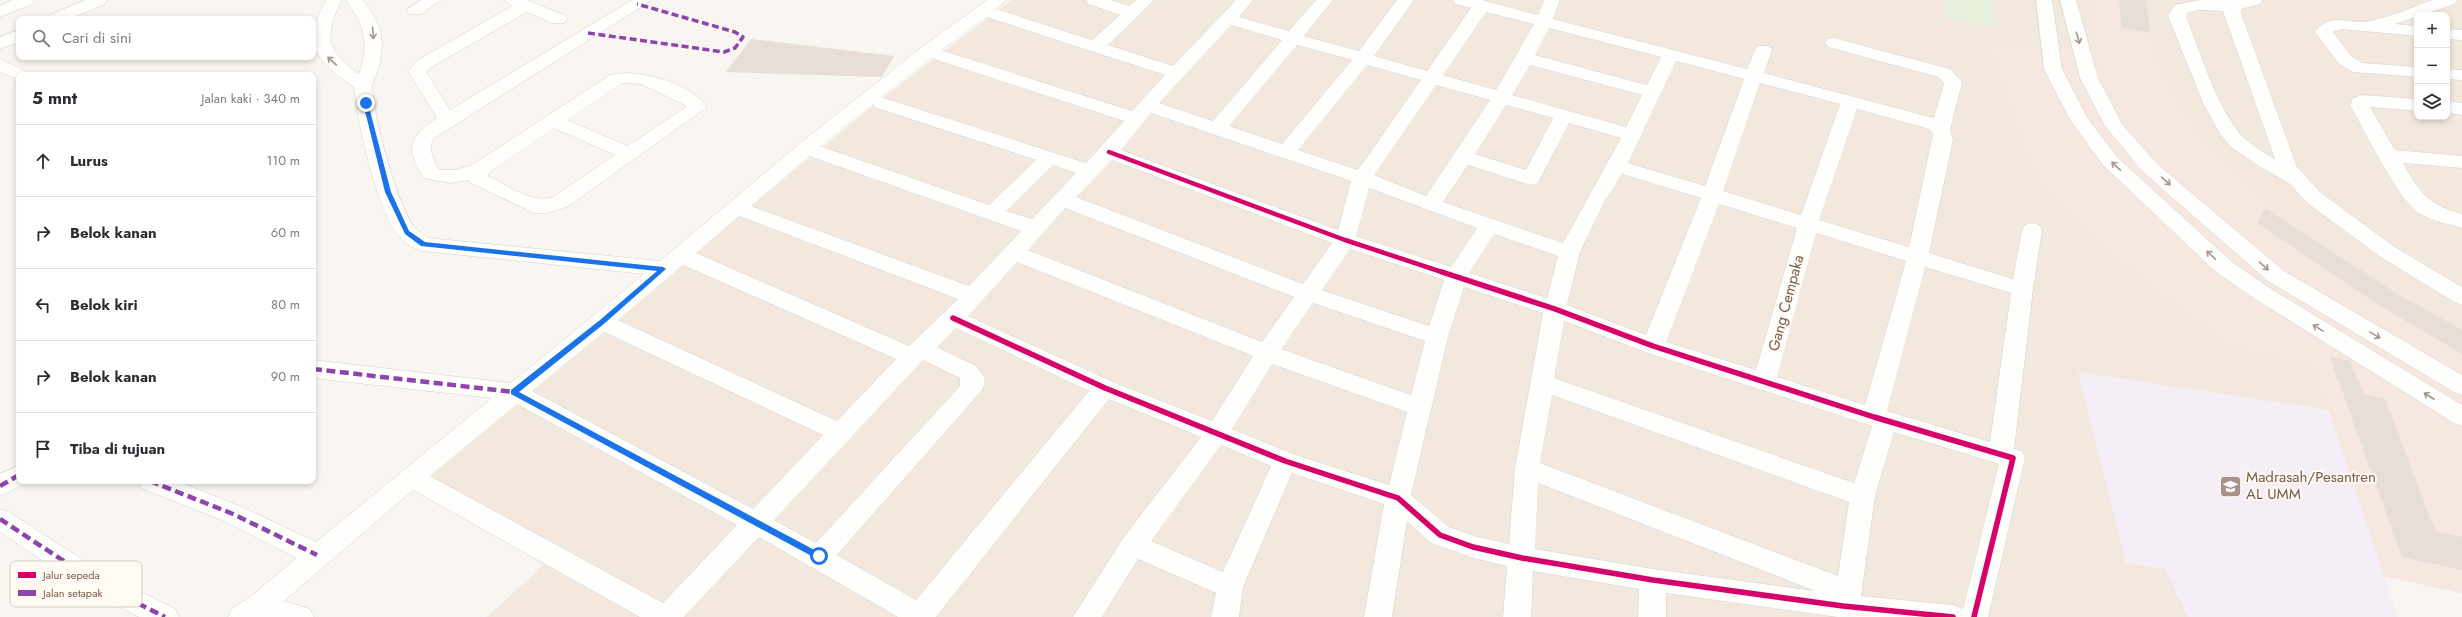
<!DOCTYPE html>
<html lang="id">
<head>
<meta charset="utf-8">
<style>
	body { margin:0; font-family:Jost,sans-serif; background:#f2f2f3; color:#2b2b33 }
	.controls { position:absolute; right:12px; top:12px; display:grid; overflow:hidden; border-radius:8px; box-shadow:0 2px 6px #0003 }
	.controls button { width:36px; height:36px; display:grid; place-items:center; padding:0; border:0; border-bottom:1px solid #e1e1e2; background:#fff; color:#2b2b33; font:20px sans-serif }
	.stop { position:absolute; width:12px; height:12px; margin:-9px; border:3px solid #1a73e8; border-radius:50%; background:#fff }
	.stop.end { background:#1a73e8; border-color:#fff; box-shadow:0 1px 4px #0008 }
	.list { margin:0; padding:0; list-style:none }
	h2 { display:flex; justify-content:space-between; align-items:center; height:52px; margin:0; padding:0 16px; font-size:17px }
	h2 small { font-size:13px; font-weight:400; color:#7c7c81 }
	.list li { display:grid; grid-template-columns:26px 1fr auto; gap:12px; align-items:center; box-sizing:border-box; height:72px; padding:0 16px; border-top:1px solid #e1e1e2 }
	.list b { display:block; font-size:15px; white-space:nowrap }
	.list em { font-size:13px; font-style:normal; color:#7c7c81 }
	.icon { flex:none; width:22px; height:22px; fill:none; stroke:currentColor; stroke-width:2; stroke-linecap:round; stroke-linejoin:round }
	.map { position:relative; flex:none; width:2462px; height:617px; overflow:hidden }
	.search { position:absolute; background:#fff; box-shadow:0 2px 6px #0003; left:16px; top:16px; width:300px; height:44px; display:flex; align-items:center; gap:10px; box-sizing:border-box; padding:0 14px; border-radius:8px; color:#7c7c81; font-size:15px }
	.panel { position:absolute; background:#fff; box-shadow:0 2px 6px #0003; left:16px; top:72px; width:300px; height:412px; border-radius:8px }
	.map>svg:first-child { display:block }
	.residential { fill:#f2e8de; fill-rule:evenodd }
	.commercial { fill:#f6e8e1 }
	.education { fill:#f6eef6 }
	.green { fill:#e7f0db }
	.building { fill:#e6ded7 }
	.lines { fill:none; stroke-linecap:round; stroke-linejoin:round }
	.minor-casing { stroke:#d7d1cb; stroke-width:1 }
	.minor { fill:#fefefd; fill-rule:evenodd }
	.quiet-far1 { stroke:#8e44ad; stroke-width:3.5; stroke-dasharray:7 3.5; stroke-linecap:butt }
	.quiet { stroke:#8e44ad; stroke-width:4.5; stroke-dasharray:9 4.5; stroke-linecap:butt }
	.cycleway-far1-casing { stroke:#fffaf3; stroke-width:6 }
	.cycleway-casing { stroke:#fffaf3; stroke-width:8 }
	.cycleway-far1 { stroke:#d6006c; stroke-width:4.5 }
	.cycleway { stroke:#d6006c; stroke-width:5.5 }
	.oneway { stroke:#a8958b }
	.route { fill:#1a73e8 }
	.labels { text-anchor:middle; stroke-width:4; stroke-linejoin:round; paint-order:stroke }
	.street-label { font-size:15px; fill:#7a5c4d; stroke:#fffaf3 }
	.poi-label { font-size:15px; fill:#7a5c4d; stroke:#fffaf3; text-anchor:start }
	.key { fill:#fffaf3; stroke:#d7cbc1; stroke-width:1 }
	.key-label { font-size:11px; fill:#7a5c4d }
</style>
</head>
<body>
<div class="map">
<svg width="2462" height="617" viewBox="0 0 2462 617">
	<rect width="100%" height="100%" fill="#f9f5f0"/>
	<path class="residential" d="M1012 0H2462V593L2382 576 2398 617H487L544 565 416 480 880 100ZM2417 15H2447V117H2417Z"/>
	<path class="commercial" d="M2091 0H2146L2152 53 2188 122 2266 209 2399 295 2462 330V593L2382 576 2315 365 2231 346 2105 247 2033 170 1991 43 2096 51Z"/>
	<path class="education" d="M2078 372 2329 410 2398 617H2188L2165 569 2126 563Z"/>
	<path class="green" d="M1946 0H1993L1994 27 1946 18Z"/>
	<path class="building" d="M2119 0H2146L2150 33 2122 28Z
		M751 39 894 56 882 77 726 72Z
		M2266 209 2399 295 2462 330V354L2377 304 2257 223Z
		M2330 357 2350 361 2364 394 2385 399 2435 531 2462 537V570L2402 557Z"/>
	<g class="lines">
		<defs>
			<path id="minor" d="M12 0H34L32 4 0 17V6Z
				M85 0H107L105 4 70 19H47L50 15Z
				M326 0H342C324 35 325 50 359 74 370 41 364 26 346 0H363C382 25 386 39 378 70 376 76 372 81 372 87 374 118 396 202 414 227 417 231 424 234 428 238L660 261 799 144 922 47 987 0H1006L996 9 1092 40 1120 15 1088 4 1086 0H1111L1129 6 1136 0H1154L1108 45 1173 66 1236 0H1253L1239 17 1289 31 1316 0H1333L1304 36 1359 51 1397 0H1414L1374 56 1427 71 1471 8 1455 4 1453 0H1482L1538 15 1544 0H1560L1553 19 1747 69 1757 46H1769L1772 50 1764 73 1934 118 1944 83 1938 77 1828 47 1825 43 1828 39 1834 38 1950 69 1962 82 1950 130 1953 140 1929 253 2013 279 2022 230 2025 225 2032 223 2039 225 2042 230 2033 289 2014 449 2022 451 2025 458 1988 617H1838L1666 593V617H1638L1639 589 1533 571 1531 617H1503L1507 566 1473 558 1431 543 1407 521 1392 617H1364L1384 504 1292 473 1243 587 1239 617H1211L1216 593 1138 559 1102 617H1073L1124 537 1201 437 1109 399 936 617H898L759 537 684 617H640L413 490 284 601 310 609 314 617H228L232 609 250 597 297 558 224 521 141 488 138 481H177L242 507 316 542 492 398 313 378V360L511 383 644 274 423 251C415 249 405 244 400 237 377 211 357 122 354 87 315 60 301 45 326 0ZM1486 12 1534 24 1496 90 1443 75ZM986 17 1165 75 1132 111 941 50ZM1231 25 1282 40 1213 121 1159 103ZM1549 28 1661 57 1647 85 1535 55ZM1297 45 1352 60 1282 144 1229 126ZM931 58 1124 121 1086 163 881 97ZM1676 61 1744 79 1705 186 1628 163ZM1367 65 1421 80 1358 170 1298 150ZM1530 65 1642 95 1626 127 1512 95ZM1760 83 1840 104 1801 215 1723 191ZM1436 85 1490 100 1426 196 1374 175ZM873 104 874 107 1036 160 989 205 820 146ZM1506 105 1553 118 1526 170 1475 154ZM1857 109 1929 129 1933 134 1909 247 1819 220ZM1151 113 1351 181 1338 230 1121 150ZM1569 123 1621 138 1563 243 1443 202 1468 165 1524 183 1531 185 1538 183ZM809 156 1021 231 969 286 751 206ZM1112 160 1332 243 1303 284 1076 197ZM1053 165 1076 173 1032 219 1006 211ZM1622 174 1701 198 1646 335 1567 305 1580 252 1605 201ZM1369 188 1477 228 1451 267 1356 236ZM1719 204 1797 228 1756 370 1666 342ZM1065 208 1294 297 1262 342 1028 250ZM739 216 958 299 909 346 696 253ZM1816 233 1906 261 1865 405 1777 377ZM1494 234 1558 256 1547 298 1469 273ZM1350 249 1444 280 1429 326 1322 290ZM1017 262 1253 356 1212 421 1113 382 968 316ZM683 265 896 359 837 421 618 320ZM1925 267 2011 293 1990 442 1887 411ZM1464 287 1543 313 1515 468 1509 544 1474 536 1449 527 1411 495 1448 337ZM1313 303 1425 341 1411 395 1281 349ZM1564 321 1645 352 1872 426 1854 483 1554 378ZM956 328 1089 391 916 600 837 555 983 389 985 378 976 366 937 347ZM604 332 823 435 753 509 532 391ZM923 360 960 378V386L816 543 774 520ZM1272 364 1407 412 1389 485 1293 454 1232 429ZM1552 395 1849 502 1838 576 1540 463ZM517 404 737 525 663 603 430 476ZM1894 432 1999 464 1963 609 1953 605 1861 596 1875 496ZM1221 445 1271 466 1223 572 1151 541ZM1538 483 1815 591 1653 569 1535 549Z
				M421 0H441L421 14H409L406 10Z
				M504 0H527L564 15 567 19 564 23H552L527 12 430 68 426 72 450 110 632 0H652L436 137C425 146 434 159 439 170H455L472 165 610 75C637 68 691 83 707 107L567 207 547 213H534L471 183 469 180 450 183 424 178C405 149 408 137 437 118L408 71 418 60 512 6ZM622 83 641 84 687 106 628 146 567 120ZM554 128 615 155 553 197C532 204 507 185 488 176L489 172Z
				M2036 0H2052L2062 69 2088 119 2118 158 2232 262 2271 289 2462 405V426L2454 423 2255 299 2216 272 2104 166 2070 120 2044 69Z
				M2060 0H2076L2098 78 2122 124 2157 164 2284 271 2462 375V395L2454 392 2268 281 2143 172 2105 126 2080 78Z
				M2200 0H2262L2260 4 2241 9V13L2297 167 2320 192 2393 246 2462 287V305L2454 302 2379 256 2306 202 2290 184 2259 166 2231 147 2220 134 2203 103 2168 16 2175 5ZM2200 10 2223 11 2275 159C2264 153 2253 146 2244 138 2218 112 2200 51 2186 16L2188 12Z
				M2432 0H2457L2455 4 2395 24 2417 26V36L2341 29 2333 32 2351 56 2363 63 2417 67V77L2353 72 2339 64 2315 32C2331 10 2351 26 2370 21 2390 17 2412 7 2432 0Z
				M2447 29 2462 30V40L2447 39Z
				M19 30V42L0 49V37Z
				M0 59 25 71 28 75H19V80L0 72Z
				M2447 69 2462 70V80L2447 79Z
				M2363 95 2417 99V111L2370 107 2395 150 2462 156V168L2403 163C2421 194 2427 204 2462 214V228C2448 224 2431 221 2419 213 2398 199 2364 130 2350 105L2353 98Z
				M2447 101 2462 103V115L2447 113Z
				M19 465V481L28 482 0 496V474Z
				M0 509 9 512 103 573 175 609 179 617H139L85 589 0 532Z"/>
		</defs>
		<use href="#minor" class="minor-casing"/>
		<use href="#minor" class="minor"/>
		<path class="quiet-far1" d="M588 33 724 52 735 48 743 37 735 32 637 4"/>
		<path class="quiet" d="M313 369 514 392
			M150 481 233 514 317 555
			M0 486 19 475
			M0 519 94 581 165 617"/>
		<defs>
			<path id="cycleway-far1" d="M1109 152 1345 240 1445 273"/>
			<path id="cycleway" d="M1442 272 1555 309 1653 346 1874 417 2013 458 1974 617
				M953 318 1105 388 1285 461 1398 498 1440 535 1473 547 1522 558 1653 580 1843 606 1953 617"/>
		</defs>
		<use href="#cycleway-far1" class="cycleway-far1-casing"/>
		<use href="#cycleway" class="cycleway-casing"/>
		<use href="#cycleway-far1" class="cycleway-far1"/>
		<use href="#cycleway" class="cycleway"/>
	</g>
	<defs><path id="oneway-shaft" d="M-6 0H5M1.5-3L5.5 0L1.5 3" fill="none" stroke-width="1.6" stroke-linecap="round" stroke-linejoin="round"/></defs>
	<g class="oneway">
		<use href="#oneway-shaft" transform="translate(373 33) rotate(86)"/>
		<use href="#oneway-shaft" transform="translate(2078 38) rotate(74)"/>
		<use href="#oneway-shaft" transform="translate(332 61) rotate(-137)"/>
		<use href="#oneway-shaft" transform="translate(2116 166) rotate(-137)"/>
		<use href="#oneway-shaft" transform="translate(2166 181) rotate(41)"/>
		<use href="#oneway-shaft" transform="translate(2211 255) rotate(-137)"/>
		<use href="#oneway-shaft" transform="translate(2264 266) rotate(41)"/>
		<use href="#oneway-shaft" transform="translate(2318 328) rotate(-149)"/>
		<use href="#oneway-shaft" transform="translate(2375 335) rotate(31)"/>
		<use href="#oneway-shaft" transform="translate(2429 396) rotate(-147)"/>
	</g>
	<path class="route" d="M366 101 368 103 391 192 409 231 425 242 663 267 666 269 605 323 519 392 822 554V559H817L511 394V390L600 320 657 271 421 246 405 234 385 192 363 103Z"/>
	<defs>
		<symbol id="school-square" viewBox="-11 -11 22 22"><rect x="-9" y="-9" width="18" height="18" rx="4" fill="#a69286" stroke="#fffaf3"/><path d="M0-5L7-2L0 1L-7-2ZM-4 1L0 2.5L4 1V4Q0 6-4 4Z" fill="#fff"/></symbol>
	</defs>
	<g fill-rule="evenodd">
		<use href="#school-square" x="2218" y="474" width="25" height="25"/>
	</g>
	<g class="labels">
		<g class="street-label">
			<text transform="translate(1786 303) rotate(-75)" y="5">Gang Cempaka</text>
		</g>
		<g class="poi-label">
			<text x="2246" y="482">Madrasah/Pesantren<tspan x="2246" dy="17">AL UMM</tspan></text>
		</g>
	</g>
	<rect x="10" y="561" width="132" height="46" rx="6" class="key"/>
	<rect x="18" y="572" width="18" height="6" fill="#d6006c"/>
	<rect x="18" y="590" width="18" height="6" fill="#8e44ad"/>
	<g class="key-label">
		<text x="43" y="579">Jalur sepeda</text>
		<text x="43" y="597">Jalan setapak</text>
	</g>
</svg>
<div class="controls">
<button>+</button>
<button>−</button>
<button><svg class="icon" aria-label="layers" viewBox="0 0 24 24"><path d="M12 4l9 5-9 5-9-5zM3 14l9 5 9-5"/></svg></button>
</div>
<div class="stop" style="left:819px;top:556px"></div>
<div class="stop end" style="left:366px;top:103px"></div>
<div class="search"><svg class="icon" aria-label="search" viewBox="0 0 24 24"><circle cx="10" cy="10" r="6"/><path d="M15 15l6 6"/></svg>Cari di sini</div>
<section class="panel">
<h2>5 mnt<small>Jalan kaki · 340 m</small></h2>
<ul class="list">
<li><svg class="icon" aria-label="ahead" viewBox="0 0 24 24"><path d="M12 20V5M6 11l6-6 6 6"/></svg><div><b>Lurus</b></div><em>110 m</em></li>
<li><svg class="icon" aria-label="right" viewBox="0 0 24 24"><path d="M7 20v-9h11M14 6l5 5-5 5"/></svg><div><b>Belok kanan</b></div><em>60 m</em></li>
<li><svg class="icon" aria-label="left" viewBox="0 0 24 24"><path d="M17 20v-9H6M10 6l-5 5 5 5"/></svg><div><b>Belok kiri</b></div><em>80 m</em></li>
<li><svg class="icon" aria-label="right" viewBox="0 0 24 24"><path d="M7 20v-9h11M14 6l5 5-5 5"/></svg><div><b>Belok kanan</b></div><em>90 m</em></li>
<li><svg class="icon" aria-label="arrive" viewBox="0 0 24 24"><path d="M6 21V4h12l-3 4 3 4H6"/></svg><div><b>Tiba di tujuan</b></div></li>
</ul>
</section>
</div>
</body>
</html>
